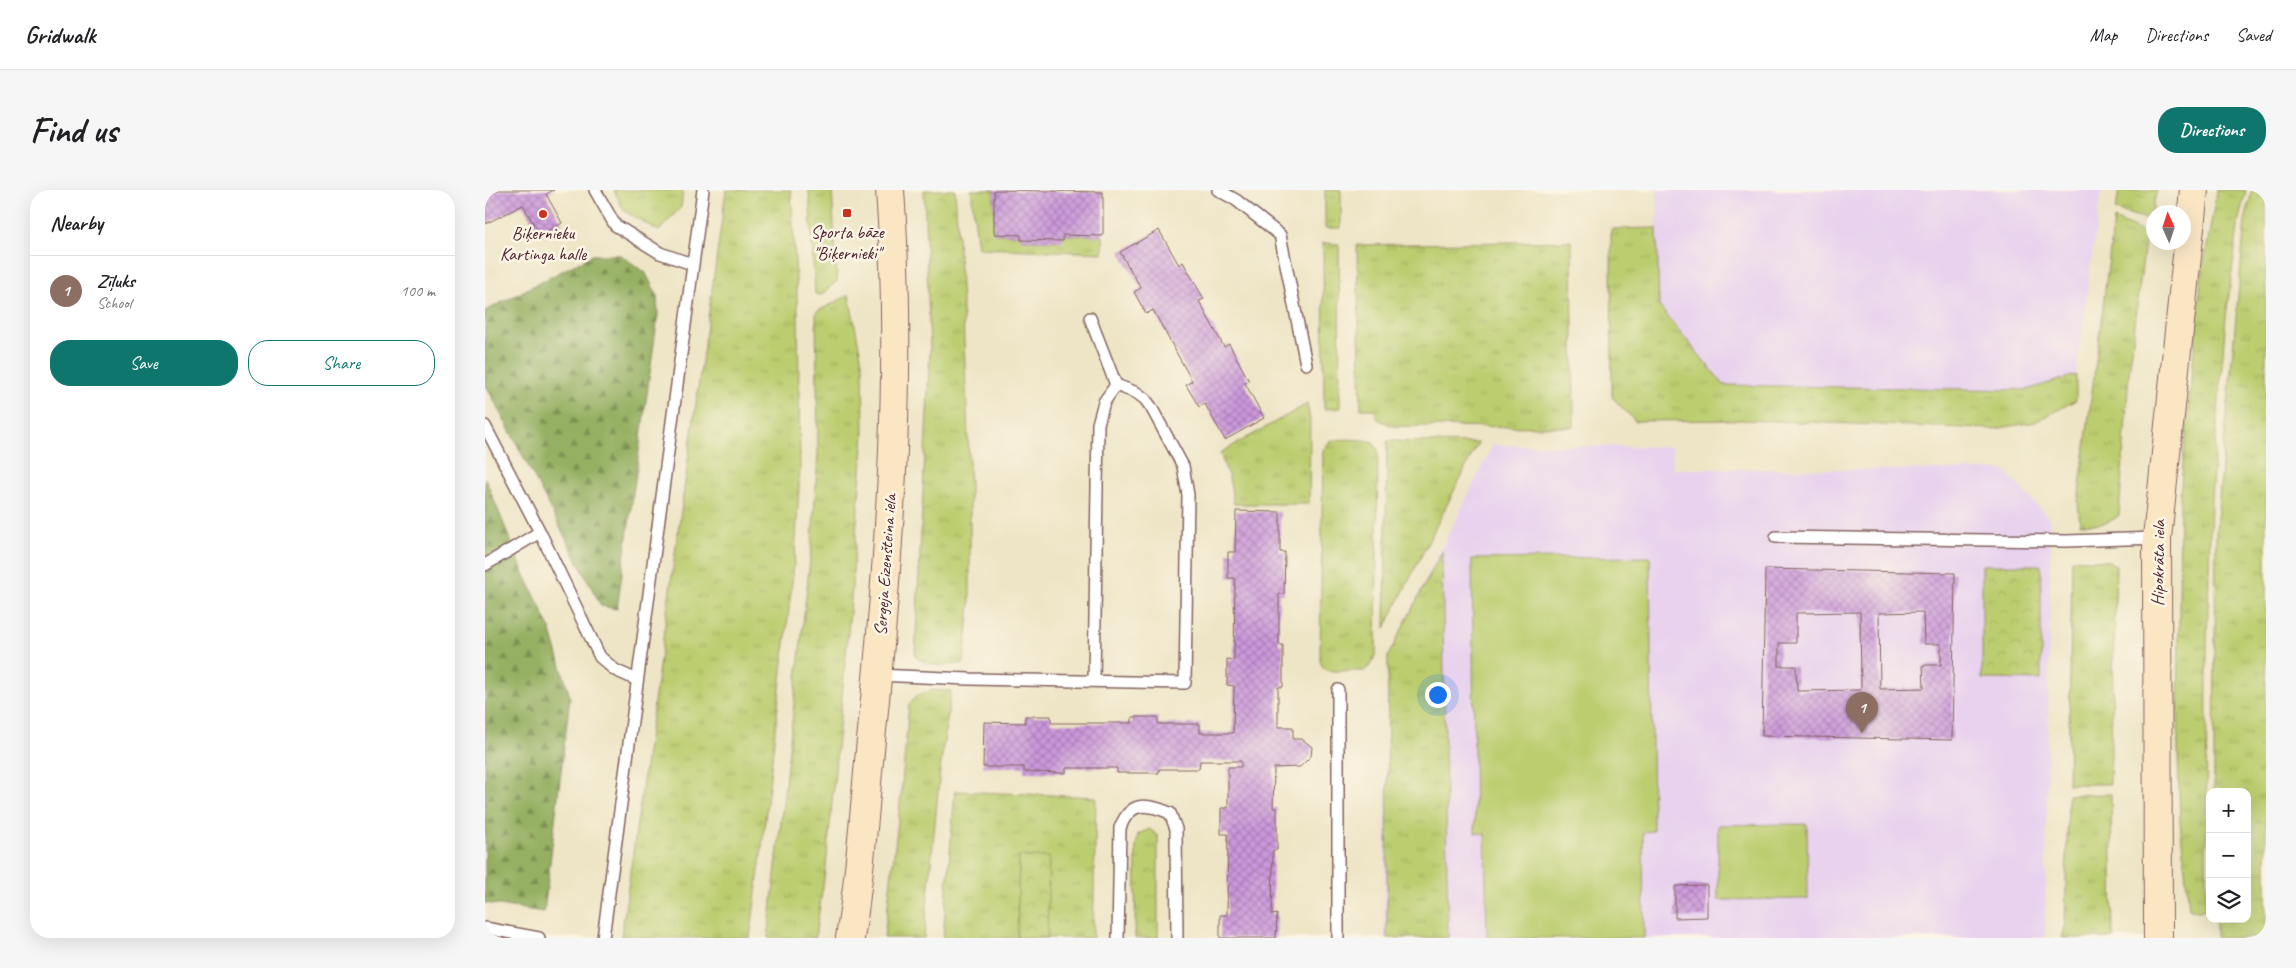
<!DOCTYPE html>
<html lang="en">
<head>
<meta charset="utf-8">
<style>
	body { margin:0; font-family:Caveat,sans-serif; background:#f6f6f6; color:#202124 }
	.controls { position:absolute; right:15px; bottom:15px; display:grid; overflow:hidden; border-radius:10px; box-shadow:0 5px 20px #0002 }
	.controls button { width:45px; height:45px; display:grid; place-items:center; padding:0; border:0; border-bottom:1px solid #e0e0e0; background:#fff; color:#202124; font:25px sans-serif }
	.compass { position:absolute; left:1661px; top:15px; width:45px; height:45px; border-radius:50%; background:#fff; box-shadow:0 5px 20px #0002; rotate:357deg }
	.you { position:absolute; left:952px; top:504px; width:18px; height:18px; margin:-12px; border:4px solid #fff; border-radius:50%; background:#1a73e8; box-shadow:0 0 0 8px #1a73e833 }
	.badge { display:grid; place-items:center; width:32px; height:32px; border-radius:50%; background:#0f766e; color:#fff; font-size:16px; font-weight:700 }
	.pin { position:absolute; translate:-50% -41px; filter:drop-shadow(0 1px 2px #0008) }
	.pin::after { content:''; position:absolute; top:26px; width:18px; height:15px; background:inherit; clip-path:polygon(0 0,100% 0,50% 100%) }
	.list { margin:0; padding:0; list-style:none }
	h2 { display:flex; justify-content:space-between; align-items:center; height:65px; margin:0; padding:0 20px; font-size:21px }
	h2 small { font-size:16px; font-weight:400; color:#757577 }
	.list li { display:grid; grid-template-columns:32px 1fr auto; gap:15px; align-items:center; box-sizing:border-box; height:70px; padding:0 20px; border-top:1px solid #e0e0e0 }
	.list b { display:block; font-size:19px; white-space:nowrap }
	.list p { margin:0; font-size:16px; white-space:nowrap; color:#757577 }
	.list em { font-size:16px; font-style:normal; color:#757577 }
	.actions { display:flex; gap:10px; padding:15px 20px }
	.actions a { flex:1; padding:11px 0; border:1px solid #0f766e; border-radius:20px; text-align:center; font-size:18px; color:#0f766e }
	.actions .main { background:#0f766e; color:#fff }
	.icon { flex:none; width:28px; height:28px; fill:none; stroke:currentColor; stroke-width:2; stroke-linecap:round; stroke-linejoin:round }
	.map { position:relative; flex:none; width:1781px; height:748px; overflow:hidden; border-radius:20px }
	header { display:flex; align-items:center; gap:30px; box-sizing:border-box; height:70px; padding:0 25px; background:#fff; border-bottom:1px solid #e0e0e0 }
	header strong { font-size:24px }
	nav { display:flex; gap:28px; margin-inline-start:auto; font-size:18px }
	.intro { display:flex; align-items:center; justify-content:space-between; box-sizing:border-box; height:120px; padding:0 30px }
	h1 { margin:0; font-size:35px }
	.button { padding:12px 22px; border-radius:20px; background:#0f766e; color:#fff; font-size:18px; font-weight:700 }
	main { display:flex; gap:30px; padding:0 30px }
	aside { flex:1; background:#fff; border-radius:20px; box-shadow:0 5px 20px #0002 }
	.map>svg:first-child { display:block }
	.built { fill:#e8d2ee }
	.grass { fill:url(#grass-tufts); stroke:#83764d }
	.forest { fill:url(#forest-firs); stroke:#706846 }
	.park { fill:url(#park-crowns); stroke:#83764d }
	.pitch { fill:#bccd6f; stroke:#83764d }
	.building { fill:url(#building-cross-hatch); fill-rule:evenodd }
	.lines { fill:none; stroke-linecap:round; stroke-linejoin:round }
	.lane-casing { stroke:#836461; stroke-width:14 }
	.secondary-casing { stroke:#836461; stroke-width:30 }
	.lane { stroke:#fff; stroke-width:11 }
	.secondary { stroke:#fbe6c4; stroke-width:28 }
	.poi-dot { fill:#c8321e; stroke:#fcf5e5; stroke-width:2 }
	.labels { text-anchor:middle; stroke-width:5; stroke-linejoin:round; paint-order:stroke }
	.poi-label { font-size:18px; fill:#4a1f2b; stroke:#fcf5e5 }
	.street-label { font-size:18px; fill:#4a1f2b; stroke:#fcf5e5 }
</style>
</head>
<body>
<header>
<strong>Gridwalk</strong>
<nav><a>Map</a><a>Directions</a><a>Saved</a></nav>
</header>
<div class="intro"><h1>Find us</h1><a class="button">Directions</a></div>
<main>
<aside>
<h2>Nearby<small></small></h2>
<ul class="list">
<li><span class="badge" style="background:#8d6e63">1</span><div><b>Zīļuks</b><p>School</p></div><em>100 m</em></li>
</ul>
<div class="actions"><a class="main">Save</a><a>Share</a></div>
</aside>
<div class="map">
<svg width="1781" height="748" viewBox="0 0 1781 748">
	<defs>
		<pattern id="grass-tufts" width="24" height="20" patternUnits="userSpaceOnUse" patternTransform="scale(1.25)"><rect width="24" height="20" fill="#bccd6f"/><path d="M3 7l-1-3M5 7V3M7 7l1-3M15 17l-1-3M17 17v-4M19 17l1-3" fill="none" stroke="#a3b060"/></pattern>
		<pattern id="forest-firs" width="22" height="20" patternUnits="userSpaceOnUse" patternTransform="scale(1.25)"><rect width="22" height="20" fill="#95b062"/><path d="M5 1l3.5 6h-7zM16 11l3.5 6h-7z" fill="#7c8f51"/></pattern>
		<pattern id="park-crowns" width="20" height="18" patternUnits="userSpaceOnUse" patternTransform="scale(1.25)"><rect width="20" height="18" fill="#bccd6f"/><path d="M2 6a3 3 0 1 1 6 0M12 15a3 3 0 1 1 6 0" fill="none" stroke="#a3b060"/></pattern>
		<pattern id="building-cross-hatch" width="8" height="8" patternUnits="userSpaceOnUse" patternTransform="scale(1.25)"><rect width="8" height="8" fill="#cb98db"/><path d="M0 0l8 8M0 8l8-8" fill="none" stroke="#a77bb2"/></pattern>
	</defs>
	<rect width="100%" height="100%" fill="#fcf5e5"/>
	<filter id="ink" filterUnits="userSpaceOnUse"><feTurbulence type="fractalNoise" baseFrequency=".02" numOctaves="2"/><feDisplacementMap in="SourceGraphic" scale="10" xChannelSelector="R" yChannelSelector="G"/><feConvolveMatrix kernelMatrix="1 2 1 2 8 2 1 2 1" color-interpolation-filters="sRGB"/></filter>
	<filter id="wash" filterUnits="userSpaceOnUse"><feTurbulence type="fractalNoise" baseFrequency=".0096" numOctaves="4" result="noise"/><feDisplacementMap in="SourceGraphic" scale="20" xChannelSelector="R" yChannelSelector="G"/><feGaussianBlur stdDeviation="1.12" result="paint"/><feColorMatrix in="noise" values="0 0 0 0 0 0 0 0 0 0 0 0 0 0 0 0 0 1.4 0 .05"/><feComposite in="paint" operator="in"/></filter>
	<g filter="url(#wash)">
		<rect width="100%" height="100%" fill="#eee5c6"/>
		<path class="built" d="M1172 0H1616L1591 185 1541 200 1239 195 1174 116Z
			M1008 255 1187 257 1188 279 1519 280 1566 330 1560 748H899L903 466Z"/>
		<path class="grass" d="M129 0H198L196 17 174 41 139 21Z
			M241 0H306L313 125 315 279 310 366 276 665 265 748H136Z
			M324 0H347L352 91 336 105 330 104Z
			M439 0H470L478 128 485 296V414L479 473C461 476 444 478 430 466L445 160Z
			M486 0H509V44L536 45V50L577 51 578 45 618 46V63L493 58Z
			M840 0H856V38H840Z
			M1635 0H1672L1665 30 1630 20Z
			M1732 0H1761L1754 29 1741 127 1726 306 1722 456 1721 719 1713 721 1704 718 1695 632 1693 562 1695 305 1716 89Z
			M1767 0H1781V748H1731V729H1762V602H1729V568L1731 341 1760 31Z
			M1629 29 1661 43 1644 184 1634 325C1623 336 1610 334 1595 334L1593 312Z
			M1172 38 1174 116 1239 195 1541 200 1591 185V210L1550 232 1509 239 1258 230 1150 231 1127 207 1126 39Z
			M1087 51 1089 237 907 236 893 229 889 219H876L872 55Z
			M838 53 854 54 855 218 839 219Z
			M364 105 378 177 379 243 365 421 341 676 330 748H283L327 352 333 264 331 122Z
			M822 214 825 230 824 314H749L744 288 735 263Z
			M879 250 888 252 893 260 891 463 886 475 879 481H844L838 478 835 471 838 261C843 245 865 250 879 250Z
			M902 251 993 253 900 438Z
			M957 361 963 748H902L903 466Z
			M1587 369 1624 371 1631 376 1625 594H1583Z
			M448 500 466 501 455 580 439 748H399L416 606 424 514 432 505Z
			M470 601 611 607 608 748H458Z
			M1626 604 1628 748H1577L1580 737 1583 605Z
			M665 639 673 646V748H650L651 657 653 644Z"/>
		<path class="forest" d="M108 65H135L160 82 172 105 173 125 132 419 116 416 0 193V121Z
			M0 288 38 381 65 438 85 507 59 722 0 713Z"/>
		<path class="park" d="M1497 375H1556V490L1497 489Z
			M534 666 564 667 562 748H532Z"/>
		<path class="pitch" d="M1165 367 1168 641 1158 642 1159 748H1002L1000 644 990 643 987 369Z
			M1322 634 1323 709 1233 710V635Z"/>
		<g id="blocks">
			<path class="building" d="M0 0H69L61 4 77 33 55 45 38 15 0 34Z
				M509 0 618 2V46L578 45V51L536 50V45L509 44Z
				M674 40 694 75 698 72 719 109 714 111 739 157 744 154 764 191 760 193 779 228 740 250 720 214 714 217 701 195 707 191 668 120 661 124 649 102 656 98 635 62Z
				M751 321 795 322V362H800L799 404H794V455H798V497H793V537H808V549H817L827 557 826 566 815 577 789 578 788 618H792V660H788L787 725 792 724 791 748H735V725H742L743 644H736V618H743V577H756V571H715L714 579H674V583H632V578H581V583L539 582V577H498L499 532 540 533V526H566V533H647V527H673V534H715V543H748L749 496 742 495V469L749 470 750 388H743V362H750Z
				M1280 379 1470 383 1467 550 1277 546ZM1375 422 1376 500 1312 501 1311 476H1294V453H1311V423ZM1438 422 1439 454H1456V475H1438L1439 498 1395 499 1394 423Z
				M1222 695V727L1190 728V696Z"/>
		</g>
	</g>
	<g filter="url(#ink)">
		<use href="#blocks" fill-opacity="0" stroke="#836461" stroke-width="1"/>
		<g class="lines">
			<defs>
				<path id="lane" d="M110 0 130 35 175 63 207 74
					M733 0 751 10 795 45 821 174
					M0 236 55 342 115 467 130 480 152 490
					M1291 347 1581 351 1672 348
					M0 375 55 342
					M392 485 484 489 700 493 703 305 698 276 666 217 660 209 652 203 631 195 605 128
					M609 491 613 234 619 212 631 195
					M0 738 54 748
					M118 748 218 0
					M633 748 635 638C645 611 661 613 685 623L691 639 692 748
					M853 748V500"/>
				<path id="secondary" d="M365 748C377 676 380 603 388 531 405 354 418 177 405 0
					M1673 748 1672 348 1709 0"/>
			</defs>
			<use href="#lane" class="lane-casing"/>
			<use href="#secondary" class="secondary-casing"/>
			<use href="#lane" class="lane"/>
			<use href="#secondary" class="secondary"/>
		</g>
	</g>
	<g class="poi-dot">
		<rect x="357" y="18" width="10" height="10" rx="2.5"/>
		<circle cx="58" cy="24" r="5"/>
	</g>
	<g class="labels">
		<g class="poi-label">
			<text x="362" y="48">Sporta bāze<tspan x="362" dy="21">"Biķernieki"</tspan></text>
			<text x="58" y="49">Biķernieku<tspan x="58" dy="21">Kartinga halle</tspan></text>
		</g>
		<g class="street-label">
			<text transform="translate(1673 373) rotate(-89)" y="6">Hipokrāta iela</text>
			<text transform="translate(400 375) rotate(-86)" y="6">Sergeja Eizenšteina iela</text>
		</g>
	</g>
</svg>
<div class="controls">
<button>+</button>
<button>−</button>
<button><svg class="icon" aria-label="layers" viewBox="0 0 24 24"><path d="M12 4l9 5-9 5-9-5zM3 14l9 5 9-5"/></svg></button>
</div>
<svg class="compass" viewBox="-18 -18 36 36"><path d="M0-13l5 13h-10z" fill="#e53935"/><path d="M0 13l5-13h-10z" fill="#757577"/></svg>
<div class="you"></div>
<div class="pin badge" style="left:1377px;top:543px;background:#8d6e63">1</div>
</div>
</main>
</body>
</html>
